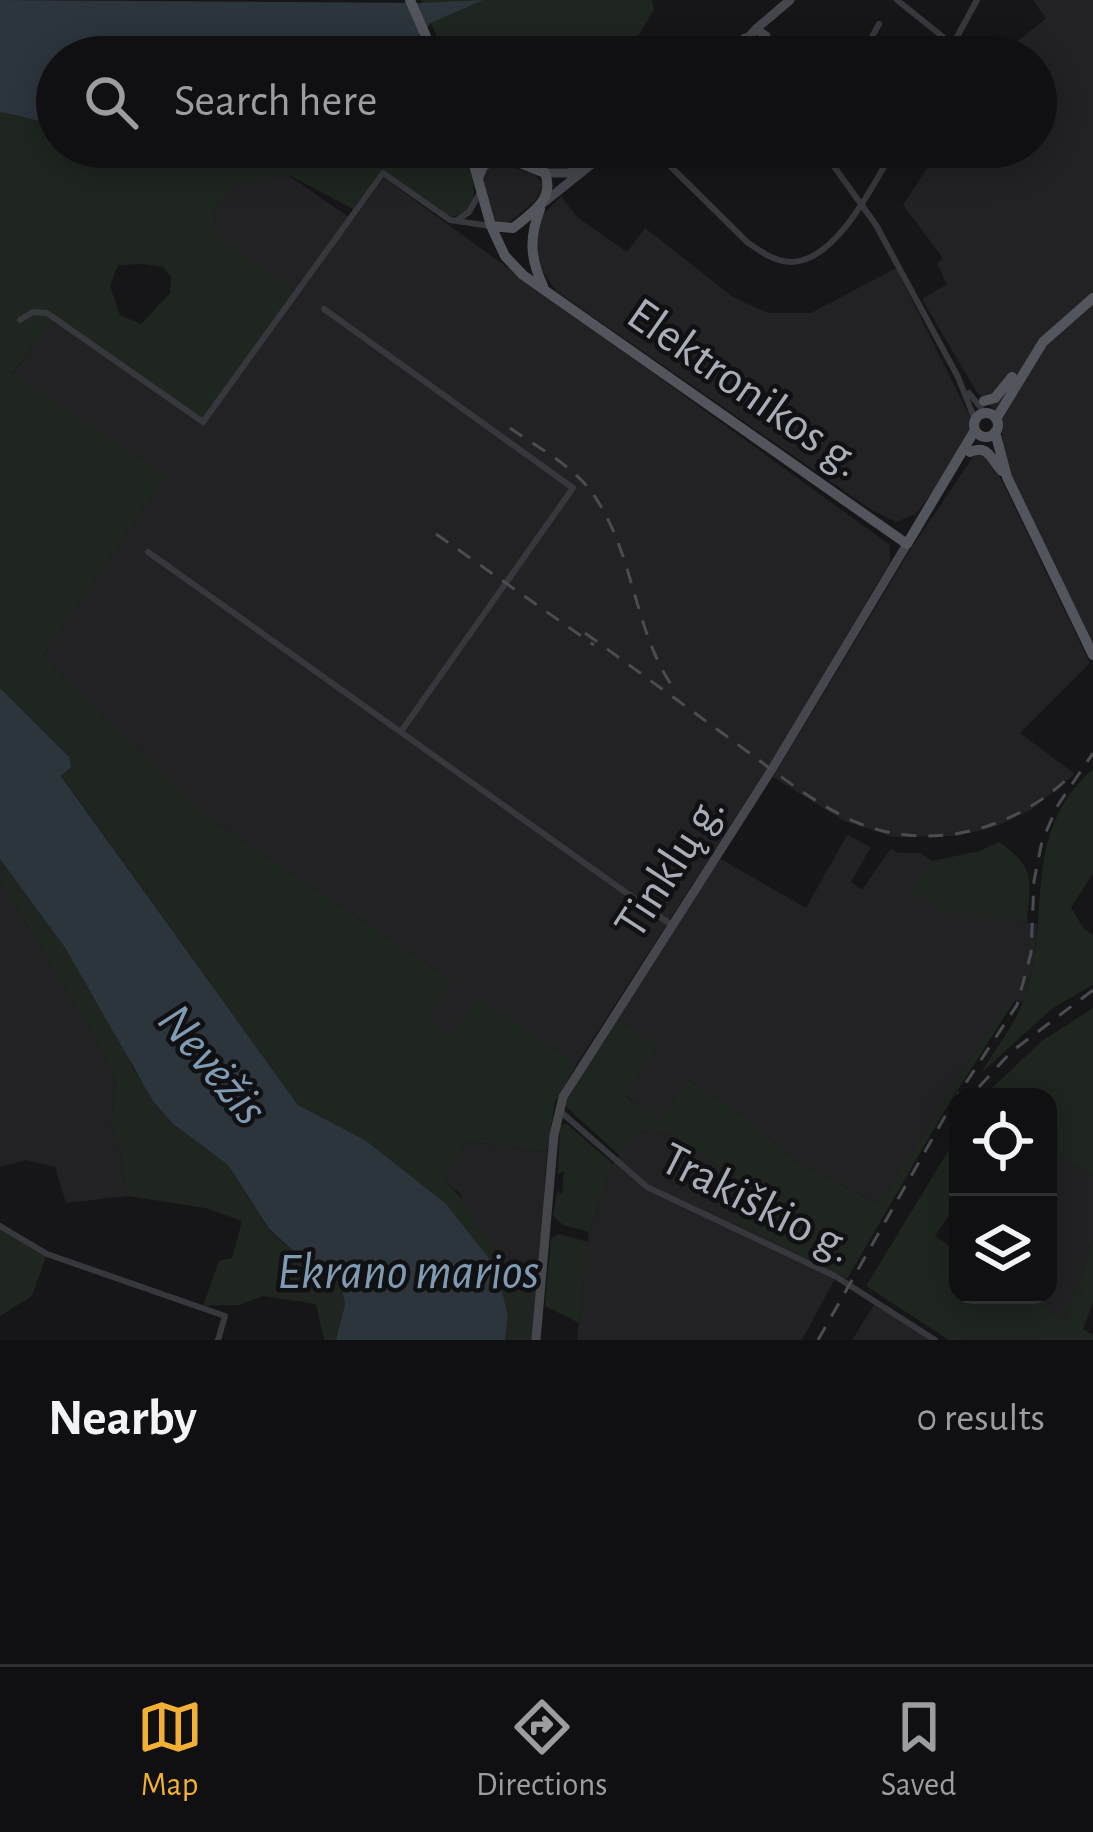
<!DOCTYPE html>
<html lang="en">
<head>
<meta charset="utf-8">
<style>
	body { margin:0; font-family:"Alegreya Sans",sans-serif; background:#19191b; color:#f1f3f6 }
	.controls { position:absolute; right:36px; bottom:36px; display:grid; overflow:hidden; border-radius:24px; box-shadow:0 6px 30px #0003 }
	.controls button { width:108px; height:108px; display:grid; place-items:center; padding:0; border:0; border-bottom:3px solid #303032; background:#101012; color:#f1f3f6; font:60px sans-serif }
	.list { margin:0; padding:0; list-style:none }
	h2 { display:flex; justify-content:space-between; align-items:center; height:156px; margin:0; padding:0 48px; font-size:51px }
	h2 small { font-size:39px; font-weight:400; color:#9c9d9f }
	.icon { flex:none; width:66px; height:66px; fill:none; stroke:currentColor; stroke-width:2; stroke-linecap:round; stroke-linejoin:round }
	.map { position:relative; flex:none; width:1093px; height:1340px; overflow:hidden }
	.search { position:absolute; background:#101012; box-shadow:0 6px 30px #0003; left:36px; right:36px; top:36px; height:132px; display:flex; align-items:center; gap:30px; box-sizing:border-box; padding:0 42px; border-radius:66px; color:#9c9d9f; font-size:45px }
	.sheet { height:324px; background:#101012 }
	nav { display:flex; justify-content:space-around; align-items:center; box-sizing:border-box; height:168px; border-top:3px solid #303032; background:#101012; font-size:33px; color:#9c9d9f }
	nav a { display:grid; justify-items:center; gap:6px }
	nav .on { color:#f2b134 }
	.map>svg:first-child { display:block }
	.built { fill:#222225 }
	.green { fill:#1e261f; fill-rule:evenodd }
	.water { fill:#2c353c }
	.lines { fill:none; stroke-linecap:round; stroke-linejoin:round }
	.minor { stroke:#37383d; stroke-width:6 }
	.secondary { stroke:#45474d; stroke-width:9 }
	.primary { stroke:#53555c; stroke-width:10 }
	.rail { stroke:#4a4c52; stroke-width:3; stroke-dasharray:15 12; stroke-linecap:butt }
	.labels { text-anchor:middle; stroke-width:9; stroke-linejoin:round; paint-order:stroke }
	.street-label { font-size:48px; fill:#a8adb8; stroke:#111113 }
	.water-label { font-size:51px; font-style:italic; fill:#7f9bb3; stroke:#111113 }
</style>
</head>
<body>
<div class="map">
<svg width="1093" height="1340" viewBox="0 0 1093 1340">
	<rect width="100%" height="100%" fill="#161618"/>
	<path class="built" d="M1033 0H1093V649L1004 459 1001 416 976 391 922 299 947 284 937 264 943 258 903 205 928 167 922 162 931 147H1036V57H997L1046 19Z
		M495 162 536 175 543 184 536 200 503 227 493 220 481 177 484 168Z
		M288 175 353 220 384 178 890 545V562L779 749 577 1064 478 999 451 1036 425 1018 452 981 205 815 43 655 166 476 12 375 52 320 203 422 217 237 214 212 236 184Z
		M561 196 577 217 627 252 645 228 733 297 768 313H811L896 268 970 417 971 432 942 480 916 514 896 522 870 509 556 291 537 263 535 246 541 217Z
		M977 451 991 461 1007 491 1090 663 1020 733 1075 774 1031 810 995 827 956 836 893 837 844 821 773 777 912 547Z
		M847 835 871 847 851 882 862 890 891 848 898 853H920L932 861 913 890 999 918 1037 924 1035 956 1024 1002 1011 999 879 1204 798 1163 743 1116 689 1080 661 1121 625 1095 657 1047 617 1019 719 858 806 908Z
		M0 880 91 1031 116 1082 111 1125 117 1135 127 1196 66 1203 55 1167 26 1160 0 1167Z
		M637 1131 669 1133 753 1188 736 1222 838 1273 802 1340H577L589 1232 613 1164Z
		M466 1141 547 1152 539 1277 519 1273 492 1247 466 1210 460 1193 442 1180Z
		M1048 1150 1093 1175V1241L1064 1321 1027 1295H1048Z
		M875 1303 935 1340H852Z"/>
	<path class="green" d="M421 0H652L654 10 625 57H446Z
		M0 112C19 118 39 119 57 125V147H282L309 159H321L350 147H463L465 151C472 176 486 210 451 217L382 169 353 209 289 175 236 184 214 212 217 237 297 292 203 422 53 320 12 374 166 476 43 655 205 815 452 981 426 1018 451 1035 478 998 577 1064 555 1102 547 1152 466 1141 443 1180C480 1208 486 1266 539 1277L532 1340H505L508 1315 365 1140 298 1105 61 775 69 757 0 688ZM144 264 163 267 171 277 170 293 141 324 120 315 110 286 118 265Z
		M495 147H583L592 155C561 179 527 159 495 147Z
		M1093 769V874L1071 907 1083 928 1093 935V985L1054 1007 981 1073C995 1049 1015 1025 1024 999 1054 921 1017 836 1093 769Z
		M999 842C1037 869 1030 879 1027 922L944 912 912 890 932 861 979 851Z
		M0 859 66 949 109 1018 134 1070 173 1124 228 1165 269 1230 309 1265 340 1280 345 1304 336 1340H324L316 1304 263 1296 239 1305 203 1306 219 1261 232 1258 242 1221 205 1208 127 1196 117 1135 111 1125 116 1082 91 1031 0 880Z
		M1011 998 1015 1000 948 1105 847 1279 735 1222 752 1188 669 1133 637 1131 620 1156 564 1105 617 1019 657 1047 625 1096 661 1120 689 1080 743 1116 798 1163 879 1204Z
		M1093 1008V1175L1048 1150V1097H982L1042 1041Z
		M566 1123 613 1164 589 1232 563 1225 553 1216 557 1191 562 1194 564 1171 558 1174 560 1126Z
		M958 1135V1202L935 1236 958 1251V1295H1027L1064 1320 1093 1241V1302L1083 1329 1093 1335V1340H949L866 1286Z
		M0 1226 47 1254 32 1296 0 1316Z
		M559 1234 588 1242 579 1323 545 1306 551 1238Z"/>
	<path class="water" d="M0 0 423 3 483 0 431 23 412 43 416 57H57V125L0 112Z
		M0 688 69 757 71 767 61 776 298 1105 365 1140 446 1204 495 1266 508 1315 505 1340H336L345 1304 340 1280 309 1265 269 1229 228 1165 173 1124 153 1101 66 949 0 859Z"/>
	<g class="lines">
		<path class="minor" d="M897 0 953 45
			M861 57 879 24
			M946 57 977 0
			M651 147 747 242C760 251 773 261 790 262 836 263 875 182 895 147
			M820 147 876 225 958 377 975 420
			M457 220 469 212 479 194
			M324 309 573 488 402 730
			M20 320 33 312 47 313 203 422 383 173 450 220 491 226
			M969 393 985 413
			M148 552 673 926
			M561 1112 647 1187 835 1276 935 1340
			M0 1226 47 1254 225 1316 218 1340"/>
		<path class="secondary" d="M756 29 790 0
			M721 57 745 38
			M746 57 745 41 756 29 766 36V57
			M545 173H569L581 168
			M542 204 613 147
			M536 1340 554 1135 563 1097 772 769 907 544"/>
		<path class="primary" d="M410 0 435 57
			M469 147 491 226 513 228C532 213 555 199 545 173L500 155 483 166 478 178
			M483 147 500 155
			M540 209C529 238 530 258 543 286
			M491 226 505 256 523 275 907 544 975 430
			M984 401 995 398 1012 377
			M974 425a12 12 0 1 1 24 0a12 12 0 1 1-24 0Z
			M996 419 1043 342 1093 298
			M995 432 1007 477 1093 655
			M970 452C988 444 991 459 1002 471"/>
		<path class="rail" d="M510 428C537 447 570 464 590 490 636 551 632 633 677 693
			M436 534 594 645
			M585 633C635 669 684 705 733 741 769 767 806 798 847 818 921 854 1008 834 1067 779
			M979 1087 1011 1052 1093 990
			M818 1340 952 1104 1017 1005 1031 953 1034 881 1042 841 1058 805 1093 753"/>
	</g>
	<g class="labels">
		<g class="street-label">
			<text transform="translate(746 386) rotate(35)" y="17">Elektronikos g.</text>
			<text transform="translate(668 865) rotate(-57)" y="17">Tinklų g.</text>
			<text transform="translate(758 1201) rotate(27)" y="17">Trakiškio g.</text>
		</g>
		<g class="water-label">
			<text transform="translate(214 1063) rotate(50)" y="18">Nevėžis</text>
			<text x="408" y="1288">Ekrano marios</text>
		</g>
	</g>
</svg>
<div class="controls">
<button><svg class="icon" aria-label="locate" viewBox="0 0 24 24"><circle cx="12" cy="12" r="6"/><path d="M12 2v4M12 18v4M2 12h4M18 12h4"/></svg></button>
<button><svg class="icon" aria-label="layers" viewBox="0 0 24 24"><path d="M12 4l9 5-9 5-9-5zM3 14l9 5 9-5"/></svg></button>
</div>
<div class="search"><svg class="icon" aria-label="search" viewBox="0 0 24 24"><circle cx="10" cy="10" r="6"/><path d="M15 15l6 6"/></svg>Search here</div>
</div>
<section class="sheet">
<h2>Nearby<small>0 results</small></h2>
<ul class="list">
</ul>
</section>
<nav>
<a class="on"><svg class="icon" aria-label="map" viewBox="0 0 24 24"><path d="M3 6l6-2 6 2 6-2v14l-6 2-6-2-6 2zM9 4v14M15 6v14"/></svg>Map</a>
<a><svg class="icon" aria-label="directions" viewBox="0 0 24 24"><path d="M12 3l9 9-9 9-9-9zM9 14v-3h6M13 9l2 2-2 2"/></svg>Directions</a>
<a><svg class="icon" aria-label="saved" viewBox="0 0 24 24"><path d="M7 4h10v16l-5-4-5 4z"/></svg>Saved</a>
</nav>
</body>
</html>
